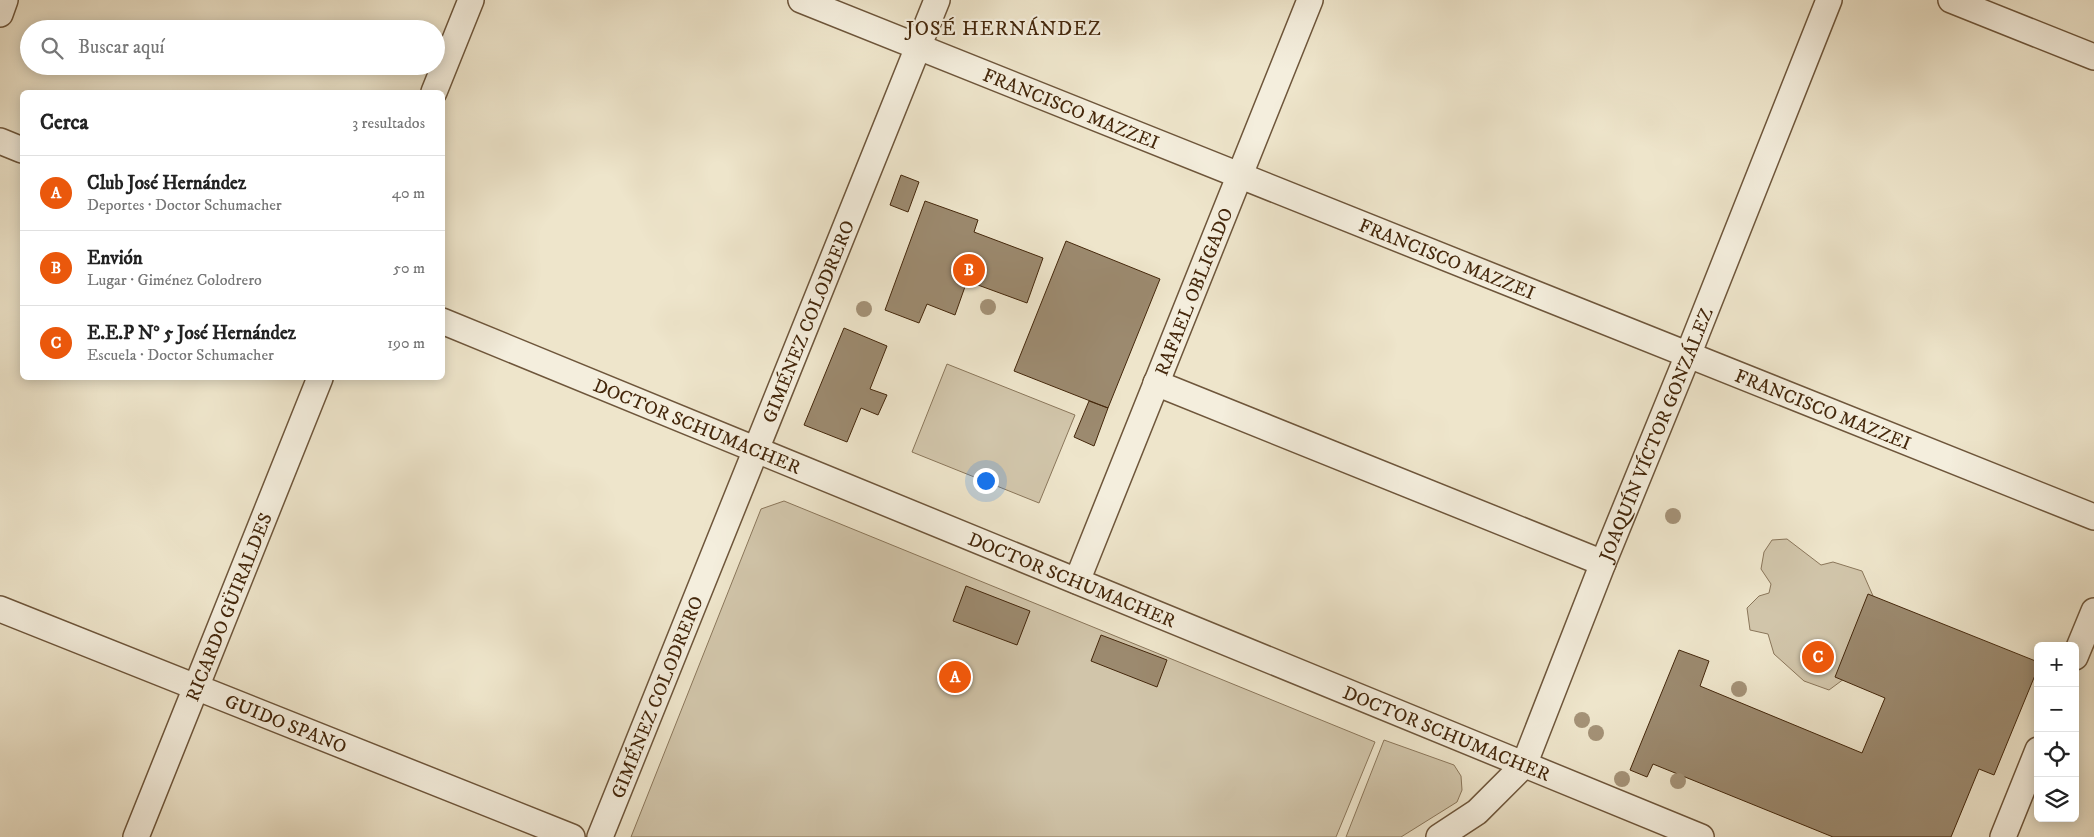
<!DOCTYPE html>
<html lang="es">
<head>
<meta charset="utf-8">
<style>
	body { margin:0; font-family:"IM FELL DW Pica",serif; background:#f2f2f2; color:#222 }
	.controls { position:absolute; right:15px; bottom:15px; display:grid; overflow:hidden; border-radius:8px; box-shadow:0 2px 12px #0003 }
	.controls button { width:45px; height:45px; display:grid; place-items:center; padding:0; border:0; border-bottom:1px solid #e0e0e0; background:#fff; color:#222; font:25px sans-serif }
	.you { position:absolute; left:985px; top:480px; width:18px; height:18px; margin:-12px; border:4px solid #fff; border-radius:50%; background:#1a73e8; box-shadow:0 0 0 8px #1a73e833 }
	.badge { display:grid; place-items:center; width:32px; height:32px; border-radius:50%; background:#ea580c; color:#fff; font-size:16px; font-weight:700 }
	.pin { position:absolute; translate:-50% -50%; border:2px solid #fff; box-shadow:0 1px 5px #0006 }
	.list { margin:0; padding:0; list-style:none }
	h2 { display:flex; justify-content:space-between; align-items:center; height:65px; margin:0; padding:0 20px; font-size:21px }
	h2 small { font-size:16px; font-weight:400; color:#767676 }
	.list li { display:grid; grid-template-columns:32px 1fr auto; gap:15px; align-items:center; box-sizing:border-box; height:75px; padding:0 20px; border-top:1px solid #e0e0e0 }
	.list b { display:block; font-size:19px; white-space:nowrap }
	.list p { margin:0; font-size:16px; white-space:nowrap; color:#767676 }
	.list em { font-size:16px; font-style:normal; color:#767676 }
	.icon { flex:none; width:28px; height:28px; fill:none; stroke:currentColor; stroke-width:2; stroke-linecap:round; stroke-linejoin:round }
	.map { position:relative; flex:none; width:2094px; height:837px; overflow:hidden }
	.search { position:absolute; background:#fff; box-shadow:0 2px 12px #0003; left:20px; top:20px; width:425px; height:55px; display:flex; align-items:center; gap:12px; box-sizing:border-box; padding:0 18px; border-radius:28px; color:#767676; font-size:19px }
	.panel { position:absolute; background:#fff; box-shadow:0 2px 12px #0003; left:20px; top:90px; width:425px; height:290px; border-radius:8px }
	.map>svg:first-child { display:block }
	.green { fill:#d1c5aa; stroke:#8a765a }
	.building { fill:#9c8a6f; stroke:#44270b }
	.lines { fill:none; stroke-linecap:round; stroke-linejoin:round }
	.street-casing { stroke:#6e563b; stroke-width:28 }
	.street { stroke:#f4eedd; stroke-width:25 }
	.tree { fill:#a49277 }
	.labels { text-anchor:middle; stroke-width:4.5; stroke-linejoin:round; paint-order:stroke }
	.street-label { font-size:19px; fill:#44270b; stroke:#f4eedd }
	.neighbourhood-label { font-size:20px; letter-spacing:1px; fill:#44270b; stroke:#f4eedd }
</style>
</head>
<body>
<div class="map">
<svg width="2094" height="837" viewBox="0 0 2094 837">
	<rect width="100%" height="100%" fill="#eee5cb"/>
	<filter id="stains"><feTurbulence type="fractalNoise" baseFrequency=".004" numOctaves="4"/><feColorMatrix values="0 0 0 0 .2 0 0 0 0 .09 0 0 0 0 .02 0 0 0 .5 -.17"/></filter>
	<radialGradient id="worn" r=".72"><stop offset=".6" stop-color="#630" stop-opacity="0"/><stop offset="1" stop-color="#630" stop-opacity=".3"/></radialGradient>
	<path class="green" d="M947 364 1075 415 1039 503 912 452Z
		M784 501 1375 742 1336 837H631L761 509Z
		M1787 539 1821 565 1833 562 1862 571 1877 605 1852 673 1829 690 1804 681 1774 654 1768 634 1750 630 1747 608 1759 596 1769 593 1771 584 1761 569 1764 552 1772 540Z
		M1384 740 1454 765 1461 776 1462 790 1457 802 1401 837H1346Z"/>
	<path class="building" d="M901 175 919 182 908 212 890 205Z
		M925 201 978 220 974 232 1043 258 1027 303 967 281 955 315 927 304 919 323 885 310Z
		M1066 241 1160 279 1108 408 1014 371Z
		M844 328 887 346 870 389 887 395 878 415 861 408 847 442 804 425Z
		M1089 401 1108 408 1094 446 1074 437Z
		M966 586 1030 611 1017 645 953 621Z
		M1868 594 2038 662V668L1994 775 1979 769 1951 837H1833L1653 764 1647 777 1630 770 1679 650 1709 661 1700 686 1862 753 1885 698 1835 677Z
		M1101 635 1167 660 1157 687 1091 661Z"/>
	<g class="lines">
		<defs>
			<g id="street">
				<path id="s1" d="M801 0 2094 517"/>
				<path d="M1951 0 2094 57"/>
				<path d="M0 14 5 0"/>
				<path d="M434 92 471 0"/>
				<path d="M0 141 22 150"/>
				<path id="s2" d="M442 321 1701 837"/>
				<path d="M1156 383 1603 563"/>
				<path id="s3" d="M1077 581 1310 0"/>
				<path id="s4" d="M0 609 572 837"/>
				<path d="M2075 657 2094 611"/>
				<path id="s5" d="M136 837 320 378"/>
				<path id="s6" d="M600 837 937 0"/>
				<path id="s7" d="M1439 837 1477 812 1524 765 1603 563 1688 355 1829 0"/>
				<path d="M2003 837 2038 750"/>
			</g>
		</defs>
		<use href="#street" class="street-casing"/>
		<use href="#street" class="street"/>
	</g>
	<g class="tree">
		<circle cx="988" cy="307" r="8"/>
		<circle cx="864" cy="309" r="8"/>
		<circle cx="1673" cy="516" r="8"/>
		<circle cx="1739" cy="689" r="8"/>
		<circle cx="1582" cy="720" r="8"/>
		<circle cx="1596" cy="733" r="8"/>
		<circle cx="1622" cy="779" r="8"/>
		<circle cx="1678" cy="781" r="8"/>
	</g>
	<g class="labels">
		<g class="street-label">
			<text dy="7" stroke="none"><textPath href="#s1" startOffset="291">FRANCISCO MAZZEI</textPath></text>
			<text dy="7" stroke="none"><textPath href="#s1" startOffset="696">FRANCISCO MAZZEI</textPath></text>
			<text dy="7" stroke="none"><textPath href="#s3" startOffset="312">RAFAEL OBLIGADO</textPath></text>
			<text dy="7" stroke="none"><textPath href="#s6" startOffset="556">GIMÉNEZ COLODRERO</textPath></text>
			<text dy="7" stroke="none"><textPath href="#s1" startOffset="1101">FRANCISCO MAZZEI</textPath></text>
			<text dy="7" stroke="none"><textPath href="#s2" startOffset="276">DOCTOR SCHUMACHER</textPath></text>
			<text dy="7" stroke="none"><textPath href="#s7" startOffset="468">JOAQUÍN VÍCTOR GONZÁLEZ</textPath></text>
			<text dy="7" stroke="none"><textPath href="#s2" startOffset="681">DOCTOR SCHUMACHER</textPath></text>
			<text dy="7" stroke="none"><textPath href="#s5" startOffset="248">RICARDO GÜIRALDES</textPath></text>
			<text dy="7" stroke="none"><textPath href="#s6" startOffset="151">GIMÉNEZ COLODRERO</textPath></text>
			<text dy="7" stroke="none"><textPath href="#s4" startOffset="308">GUIDO SPANO</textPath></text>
			<text dy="7" stroke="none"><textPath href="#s2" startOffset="1086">DOCTOR SCHUMACHER</textPath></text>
		</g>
		<g class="neighbourhood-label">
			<text x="1004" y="35">JOSÉ HERNÁNDEZ</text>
		</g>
	</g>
	<rect width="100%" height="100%" filter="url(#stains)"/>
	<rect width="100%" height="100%" fill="url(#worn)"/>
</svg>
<div class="controls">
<button>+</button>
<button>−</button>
<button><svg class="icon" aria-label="locate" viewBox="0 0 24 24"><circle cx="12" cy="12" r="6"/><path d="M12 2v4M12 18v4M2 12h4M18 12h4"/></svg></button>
<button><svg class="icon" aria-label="layers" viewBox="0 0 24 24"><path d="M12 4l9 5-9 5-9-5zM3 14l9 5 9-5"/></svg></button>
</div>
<div class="you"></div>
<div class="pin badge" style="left:955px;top:677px">A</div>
<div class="pin badge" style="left:969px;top:270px">B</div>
<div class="pin badge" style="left:1818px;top:657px">C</div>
<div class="search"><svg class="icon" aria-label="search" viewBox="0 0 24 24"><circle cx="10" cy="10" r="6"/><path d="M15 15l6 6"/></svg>Buscar aquí</div>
<section class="panel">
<h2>Cerca<small>3 resultados</small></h2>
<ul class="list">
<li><span class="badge">A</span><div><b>Club José Hernández</b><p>Deportes · Doctor Schumacher</p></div><em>40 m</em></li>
<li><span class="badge">B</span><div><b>Envión</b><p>Lugar · Giménez Colodrero</p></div><em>50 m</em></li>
<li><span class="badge">C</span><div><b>E.E.P N° 5 José Hernández</b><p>Escuela · Doctor Schumacher</p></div><em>190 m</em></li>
</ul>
</section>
</div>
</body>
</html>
